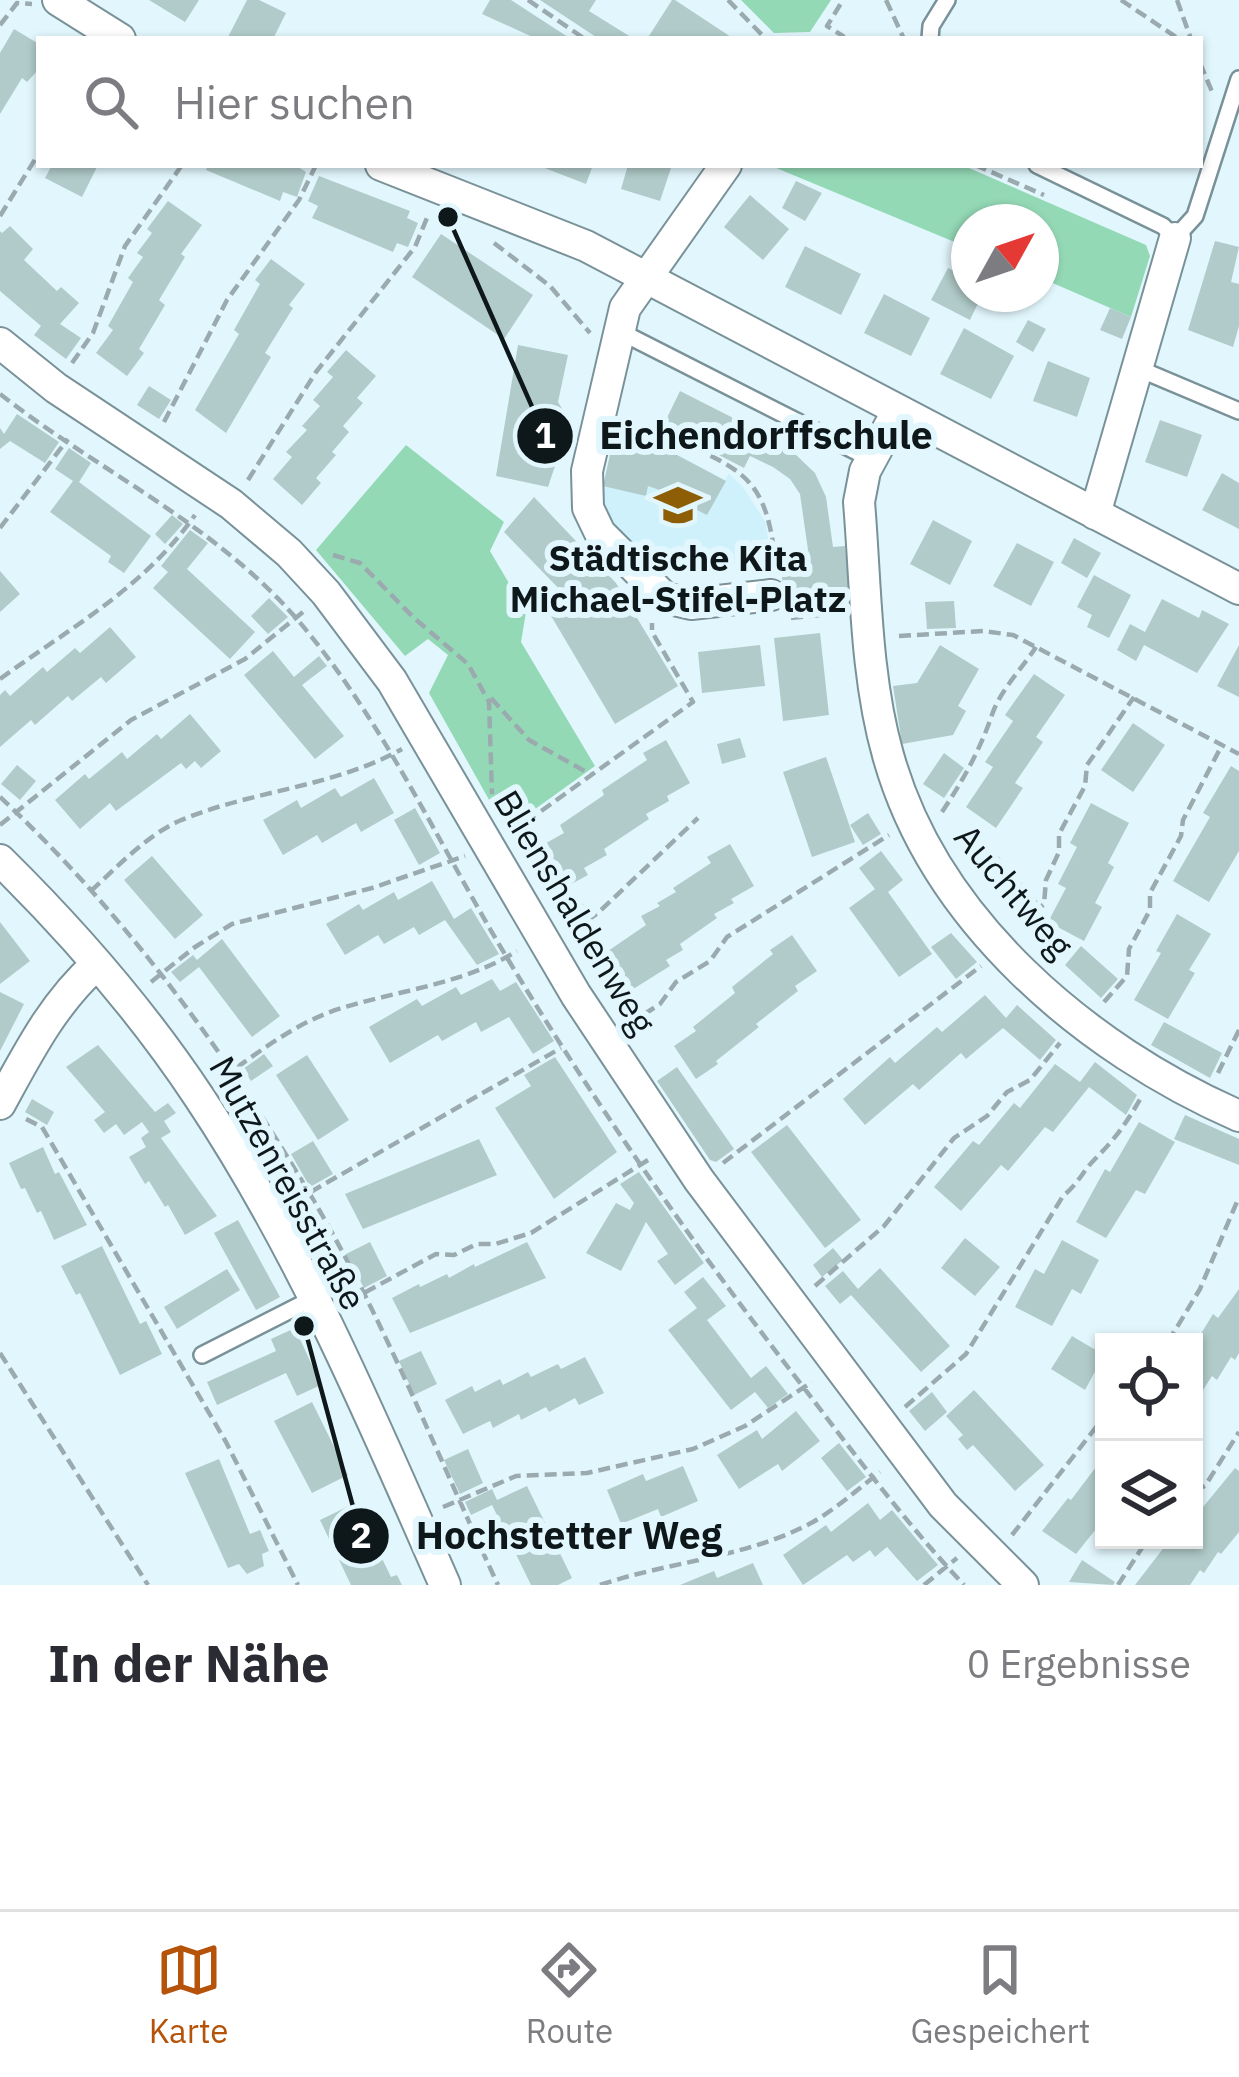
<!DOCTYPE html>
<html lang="de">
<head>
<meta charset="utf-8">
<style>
	body { margin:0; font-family:"IBM Plex Sans",sans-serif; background:#f2f2f3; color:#2b2b33 }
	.controls { position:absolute; right:36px; bottom:36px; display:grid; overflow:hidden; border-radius:0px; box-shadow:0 3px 9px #0004 }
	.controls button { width:108px; height:108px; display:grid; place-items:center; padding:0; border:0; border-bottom:3px solid #e1e1e2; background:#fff; color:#2b2b33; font:60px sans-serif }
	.compass { position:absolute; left:951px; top:204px; width:108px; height:108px; border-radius:50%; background:#fff; box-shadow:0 3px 9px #0004; rotate:50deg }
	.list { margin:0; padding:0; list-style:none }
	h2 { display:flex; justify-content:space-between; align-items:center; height:156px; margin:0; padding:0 48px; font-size:51px }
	h2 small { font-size:39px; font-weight:400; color:#7c7c81 }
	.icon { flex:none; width:66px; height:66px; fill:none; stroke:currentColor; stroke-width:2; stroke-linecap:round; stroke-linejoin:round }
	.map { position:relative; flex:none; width:1239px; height:1585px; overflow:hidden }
	.search { position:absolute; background:#fff; box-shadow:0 3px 9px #0004; left:36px; right:36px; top:36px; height:132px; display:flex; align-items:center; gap:30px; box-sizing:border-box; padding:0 42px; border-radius:0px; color:#7c7c81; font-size:45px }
	.sheet { height:324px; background:#fff }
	nav { display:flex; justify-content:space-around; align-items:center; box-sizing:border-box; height:168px; border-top:3px solid #e1e1e2; background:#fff; font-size:33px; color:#7c7c81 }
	nav a { display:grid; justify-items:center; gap:6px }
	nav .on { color:#b45309 }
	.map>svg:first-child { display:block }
	.built { fill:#cef1fc }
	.green { fill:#94d9b6 }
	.building { fill:#b0cbc9 }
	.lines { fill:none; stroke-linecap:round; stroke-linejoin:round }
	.lane-casing { stroke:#799198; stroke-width:20 }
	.street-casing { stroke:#799198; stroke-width:34 }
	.path { stroke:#9aaaaf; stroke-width:4.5; stroke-dasharray:12 6; stroke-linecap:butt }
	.lane { stroke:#fff; stroke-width:15 }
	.street { stroke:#fff; stroke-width:30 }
	.labels { text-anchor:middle; stroke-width:12; stroke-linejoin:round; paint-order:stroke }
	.poi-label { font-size:36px; font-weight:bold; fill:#0e171a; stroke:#e2f7fd }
	.street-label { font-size:36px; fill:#0e171a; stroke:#e2f7fd }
	.leader { fill:none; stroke:#0e171a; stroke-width:4.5 }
	.callout-dot { fill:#0e171a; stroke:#e2f7fd; stroke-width:4.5 }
	.mark-label { font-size:36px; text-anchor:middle; font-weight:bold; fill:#fff }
	.callout-label { font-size:39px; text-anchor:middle; font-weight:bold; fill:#0e171a; stroke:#e2f7fd; stroke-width:12; stroke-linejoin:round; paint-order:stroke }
</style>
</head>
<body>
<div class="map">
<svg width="1239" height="1585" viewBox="0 0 1239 1585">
	<rect width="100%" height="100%" fill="#e2f7fd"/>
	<path class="built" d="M616 428 659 437V445L725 480 729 474 743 487 766 523 769 547 765 561 691 569V577L678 575 641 558 616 537 597 490 603 486Z"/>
	<path class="green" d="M741 0H831L810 32 774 33Z
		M769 165H962L1146 245 1150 256 1131 317 1041 278V222H969V248Z
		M406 445 504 522 490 551 526 612 521 642 595 766 506 830 429 693 448 655 428 639 405 656 316 550Z"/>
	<path class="building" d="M149 0H199L185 22Z
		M247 0H259L286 13 273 39H227Z
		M490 0H511L571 39H537L482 14Z
		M540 0H596L589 11 634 39H599Z
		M672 0H675L734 39H647Z
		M14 29 39 44V69L27 82 22 78 0 114V53Z
		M52 165H98L82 197 45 178Z
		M208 165H295L306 172 297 197 283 192 280 201 206 170Z
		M537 165H593L586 184Z
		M628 165H672L660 201 621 189Z
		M319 176 410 211 407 218 418 223 408 247 397 243 393 252 312 218 318 206 308 201Z
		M796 181 822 193 805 221 782 208Z
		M750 195 789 229 763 260 724 227Z
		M168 201 202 225 181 254 185 257 159 300 165 305 139 349 144 353 127 376 96 353 113 330 108 326 133 282 128 278 143 257 137 253 152 233 147 229Z
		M10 226 33 249 24 260 57 291 61 287 79 303 60 324 81 338 66 359 34 335 41 326 0 291V231L2 233Z
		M441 234 533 295 504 339 412 277Z
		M1215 241 1239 247 1231 282 1239 284V326L1233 347 1188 330Z
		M805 246 861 274 841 315 785 287Z
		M271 259 305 284 289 305 293 308 265 353 271 357 226 433 195 410 239 334 234 330 260 284 255 280Z
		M948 268 969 279V294L982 295 970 320 931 300Z
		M884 294 930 318 911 356 864 333Z
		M1110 308 1131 317 1122 339 1100 330Z
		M1028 320 1046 329 1033 352 1016 342Z
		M964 328 1014 356 991 399 940 374Z
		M518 345 568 355 558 402 564 412 556 450 560 451 548 487 496 476Z
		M346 350 376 376 357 398 363 403 343 426 349 432 332 452 336 455 316 478 321 483 302 505 273 479 292 457 286 452 307 430 302 426 320 406 313 400 333 377 327 372Z
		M1048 361 1090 378 1077 417 1033 401Z
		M149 386 171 400 159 419 137 405Z
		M680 391 763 433 761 436 795 454 815 473 826 497 833 547 845 546 850 595 785 602 779 553 808 550 800 494 790 479 773 467 750 456 744 468 663 426Z
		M17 414 59 442 45 463 10 441 0 449V428L4 434Z
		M1160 420 1202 435 1187 477 1145 462Z
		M616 428 659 437 658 445 726 481 707 515 697 510 695 513 663 497 665 492 648 486 646 496 603 486Z
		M69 448 91 463 79 482 151 536 124 573 108 562 111 556 50 512 73 481 55 469Z
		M1222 473 1239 483V529L1202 510Z
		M534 497 616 583 678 686 615 724 550 614 568 598 504 532Z
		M172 515 183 524 165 544 155 534Z
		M933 520 972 541 950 585 910 564Z
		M190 530 208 543 187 569 255 632 230 659 153 588 168 572 161 566Z
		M1074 538 1101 553 1087 578 1061 563Z
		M1017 543 1054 562 1031 606 993 586Z
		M0 571 20 594 0 612Z
		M1094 575 1131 595 1109 638 1087 627 1092 615 1077 607Z
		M269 598 288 617 268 634 251 616Z
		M1162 599 1199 618 1202 610 1229 624 1197 673 1144 645 1136 661 1117 650 1130 624 1145 632Z
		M954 601 956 628 927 629 925 602Z
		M110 627 136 657 106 683 101 677 72 701 68 696 35 725 31 720 0 747V695L5 690 10 696 43 667 47 672 75 648 80 653Z
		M820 633 829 715 783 721 774 638Z
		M760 645 765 686 702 693 698 652Z
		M940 645 979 669 958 706 966 711 953 735 902 744 893 686 917 683Z
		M1239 645V697L1217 686Z
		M273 651 294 677 319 656 327 666 302 685 344 736 315 759 244 675Z
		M1034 674 1065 695 1036 737 1043 742 1015 783 1023 788 996 828 966 807 993 767 985 762 1013 721 1005 715Z
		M190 714 221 751 201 768 195 761 186 769 181 763 116 811 110 803 80 829 55 800 85 774 89 779 122 752 127 759 157 734 161 739Z
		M1133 723 1165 745 1133 792 1101 770Z
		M740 738 746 757 722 764 717 744Z
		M666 740 690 783 667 796 669 801 646 814 649 819 604 849 607 855 584 868 588 875 562 889 539 847 564 833 560 825 604 795 602 790 647 760 643 753Z
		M944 753 964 768 944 798 923 784Z
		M826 757 855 842 812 857 783 772Z
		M17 765 36 781 20 800 1 784Z
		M1231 766 1239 771V851L1209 902 1173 881 1210 817 1203 813Z
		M374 778 394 813 361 832 356 823 322 843 317 835 283 855 263 820 297 800 301 808 335 788 341 797Z
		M1091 803 1129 823 1108 863 1114 867 1095 903 1102 907 1084 941 1048 922 1066 888 1058 884 1077 847 1070 843Z
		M415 808 440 853 419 865 394 820Z
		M868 813 881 834 863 845 850 825Z
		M730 844 754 886 731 899 734 903 714 914 717 918 680 944 683 950 666 960 670 966 630 991 608 951 646 925 641 916 660 906 657 903 676 892 673 888 711 863 707 857Z
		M881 851 903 880 888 892 932 954 899 977 849 908 875 889 859 868Z
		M995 852 1038 902 1019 918 975 869Z
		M152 856 203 915 175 939 124 880Z
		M432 881 454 919 471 908 499 954 477 965 445 920 419 935 414 927 384 944 378 935 345 955 326 924 359 904 363 910 394 892 398 900Z
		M578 895 590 916 569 929 557 907Z
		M1177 914 1211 934 1189 970 1195 973 1168 1019 1134 1000 1161 953 1156 951Z
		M0 922 30 961 0 984Z
		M951 933 977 962 956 979 931 947Z
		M792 935 817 971 795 986 798 991 756 1024 759 1027 716 1061 718 1064 696 1079 674 1046 696 1031 693 1027 735 993 732 987 773 954 770 950Z
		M222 939 280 1016 252 1037 199 967 180 982 171 972 193 955 197 960Z
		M1081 946 1118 979 1101 998 1065 965Z
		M492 979 500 991 516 982 554 1041 533 1054 509 1017 481 1032 476 1022 442 1041 438 1035 390 1063 369 1027 417 999 422 1006 456 987 461 995Z
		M0 992 24 1004 0 1051Z
		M985 995 1006 1018 1017 1005 1056 1040 1040 1060 1003 1028 966 1059 961 1053 919 1090 913 1084 865 1125 843 1099 890 1057 895 1063 937 1027 942 1032Z
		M1164 1022 1222 1053 1210 1078 1151 1045Z
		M98 1045 155 1112 168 1103 176 1113 164 1121 171 1132 161 1138 217 1216 185 1235 168 1205 165 1207 149 1181 145 1184 129 1157 146 1147 141 1138 149 1132 142 1122 124 1135 116 1124 104 1133 94 1120 105 1112 66 1067Z
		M264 1054 273 1066 251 1081 243 1069Z
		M307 1055 349 1120 318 1140 276 1075Z
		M555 1057 617 1152 554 1199 495 1108 531 1086 524 1075Z
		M1095 1062 1137 1095 1126 1115 1089 1087 1053 1132 1045 1127 1008 1171 1001 1165 961 1211 934 1187 973 1141 979 1145 1014 1103 1020 1108 1055 1064 1080 1082Z
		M677 1067 734 1149 716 1162 710 1160 657 1081Z
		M32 1099 54 1112 47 1125 25 1112Z
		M1185 1115 1239 1139V1165L1174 1139Z
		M1139 1122 1175 1142 1145 1194 1136 1190 1106 1238 1076 1222 1105 1169 1110 1172Z
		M787 1125 861 1220 825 1248 751 1152Z
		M479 1139 497 1175 363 1229 345 1194Z
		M313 1141 333 1174 310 1187 291 1154Z
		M43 1147 55 1174 59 1172 87 1225 54 1240 41 1211 37 1213 25 1188 21 1189 9 1163Z
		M639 1172 704 1263 675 1285 657 1261 668 1254 646 1222 621 1271 586 1253 616 1203 630 1210 634 1203 620 1184Z
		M238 1220 280 1297 256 1310 214 1233Z
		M965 1238 1000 1267 975 1296 941 1268Z
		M1062 1240 1099 1260 1081 1294 1072 1289 1052 1326 1015 1307 1035 1269 1044 1274Z
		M370 1242 387 1276 364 1288 346 1254Z
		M527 1242 546 1278 410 1333 392 1298 419 1284 420 1287 447 1274 449 1278 474 1264 475 1267Z
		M102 1246 140 1324 146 1321 162 1354 120 1375 80 1293 76 1295 61 1266Z
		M833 1248 843 1260 822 1277 813 1265Z
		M880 1268 950 1346 921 1372 851 1295 840 1304 825 1286 843 1271 858 1289Z
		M227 1269 240 1290 177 1329 164 1307Z
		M703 1277 726 1306 707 1320 751 1378 766 1366 788 1394 768 1408 755 1392 731 1410 668 1330 697 1308 684 1292Z
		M1239 1289V1353L1235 1360 1231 1357 1217 1380 1212 1376 1194 1404V1342H1190L1195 1334 1199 1337 1213 1314 1218 1318Z
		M295 1328 321 1385 297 1396 286 1373 217 1405 207 1382 276 1351 271 1339Z
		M1072 1336 1104 1355 1085 1390 1051 1369Z
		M421 1351 437 1384 414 1395 399 1361Z
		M585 1357 604 1393 579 1405 575 1398 549 1412 546 1407 521 1420 519 1414 493 1428 490 1421 463 1434 445 1400 472 1386 475 1392 500 1379 503 1385 528 1372 531 1377 558 1364 561 1369Z
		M974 1390 1044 1465 1015 1491 973 1445 967 1450 958 1439 963 1435 946 1416Z
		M932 1392 947 1412 925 1431 909 1411Z
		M312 1402 348 1475 312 1493 274 1421Z
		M796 1411 820 1441 782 1471 778 1464 739 1489 717 1455 757 1430 762 1439Z
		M839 1443 866 1477 847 1491 821 1458Z
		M468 1449 483 1483 460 1494 444 1460Z
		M219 1459 250 1534 260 1530 269 1551 262 1554 264 1566 247 1574 239 1564 228 1568 185 1473Z
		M1104 1464V1519L1076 1554 1042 1531 1068 1498 1071 1500 1096 1467 1100 1470Z
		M683 1466 698 1501 661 1517 658 1509 621 1524 607 1490 643 1474 646 1481Z
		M1235 1468 1239 1471V1532L1221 1554 1218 1552 1204 1573 1200 1570 1190 1585H1135L1165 1546 1169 1549 1175 1540H1194V1518Z
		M527 1486 572 1578 558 1585H531L492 1505 471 1515 465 1502 492 1489 497 1500Z
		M355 1503 391 1577 397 1575 402 1585H351L320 1520Z
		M868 1503 880 1520 892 1510 938 1565 917 1581 887 1547 875 1557 870 1550 853 1562 847 1555 803 1585 783 1555 826 1525 831 1532Z
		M1082 1560 1115 1582 1113 1585 1069 1582Z
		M753 1563 763 1585H680L714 1571 717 1578Z"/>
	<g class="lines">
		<defs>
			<path id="lane" d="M930 39 931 26 947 0
				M1037 165 1163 226 1175 238 1195 216 1239 79
				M617 330 871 459
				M1137 368 1239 411
				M202 1355 312 1299"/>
			<path id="street" d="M58 0 120 39
				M381 165 586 246 1239 589
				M726 165 625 308 587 471 588 508 600 533 665 598 691 604 771 595
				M0 343 56 388 231 504 289 553 326 593 392 681 576 995 699 1180 943 1505 1023 1585
				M897 412 865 471 859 502C866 585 865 674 888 755 934 921 1086 1049 1239 1116
				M1095 514 1175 238
				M0 860C73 932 142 1011 199 1097 300 1248 372 1419 445 1585
				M0 1104C28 1053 53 1003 97 964"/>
		</defs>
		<use href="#lane" class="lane-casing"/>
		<use href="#street" class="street-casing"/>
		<path class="path" d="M528 0 585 39
			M728 0 766 39
			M886 0 904 39
			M1121 0 1179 39
			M1177 0 1191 39
			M0 25 17 3 32 4
			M841 39 843 36 827 26 843 0
			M1200 63 1213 94
			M975 165 1044 195
			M0 216 39 153
			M494 243 550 286 590 333
			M72 363 93 333 125 246 182 165
			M0 394C97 470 213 523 296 618 382 718 438 843 506 956 596 1106 697 1250 804 1388 856 1456 906 1523 964 1585
			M164 422 227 300 299 200 316 165
			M662 432C741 472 766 470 776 566
			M248 480 316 372 415 247 429 213
			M0 528 68 439
			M333 555 360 563 414 618 468 664 489 702 492 794
			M791 618 839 613
			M899 636 983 631 1013 635 1239 754
			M0 679C70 628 144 588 195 515
			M491 698 529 740 590 774
			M0 797C122 911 223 1048 308 1191 382 1314 437 1455 498 1585
			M942 812C964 779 981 748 993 712 1001 690 1023 667 1036 647
			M0 825 131 720 245 659 303 612
			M512 832 693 702 652 632V623
			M91 891C117 867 146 836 179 821 252 790 332 788 402 749
			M1021 925 1044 904 1046 880 1059 852V834L1085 786 1087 765 1134 697
			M572 931 598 913 698 818
			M151 982 195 947 232 924 372 888 465 856
			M1104 1002 1127 976 1129 949 1150 910V893L1181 836 1183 820 1222 745
			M629 1024 660 1004 676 982 710 961 727 937 889 835
			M1218 1073 1239 1030
			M222 1078C259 1052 298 1021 342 1008 400 990 464 984 517 951
			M26 1119 42 1127 226 1442 298 1585
			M723 1163 981 966
			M295 1201 561 1048
			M815 1286 884 1226 954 1138 987 1116 1007 1092 1030 1080 1060 1043
			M349 1301 436 1254 454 1255 477 1244H495L531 1233 648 1160
			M1168 1342 1200 1289 1239 1197
			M0 1353 148 1585
			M905 1407 966 1354 1063 1196C1078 1184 1083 1171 1095 1159 1117 1137 1127 1122 1142 1096
			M1194 1491 1205 1486 1239 1432
			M443 1507 516 1476 587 1473 693 1449 745 1426 812 1382
			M1012 1535 1104 1417
			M600 1585C670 1561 747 1558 813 1522 837 1508 858 1489 880 1472
			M924 1585 957 1558
			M1118 1585 1147 1540"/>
		<use href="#lane" class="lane"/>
		<use href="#street" class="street"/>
	</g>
	<defs>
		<symbol id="school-bare" viewBox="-9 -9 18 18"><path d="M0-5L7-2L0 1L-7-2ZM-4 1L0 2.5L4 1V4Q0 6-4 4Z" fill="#8d5e06" stroke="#e2f7fd" stroke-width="2.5" paint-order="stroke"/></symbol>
	</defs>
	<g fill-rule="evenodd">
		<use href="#school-bare" x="645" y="472" width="66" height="66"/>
	</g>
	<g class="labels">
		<g class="poi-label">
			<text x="678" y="571">Städtische Kita<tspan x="678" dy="41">Michael-Stifel-Platz</tspan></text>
		</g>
		<g class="street-label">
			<text transform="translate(1014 891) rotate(50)" y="13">Auchtweg</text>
			<text transform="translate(575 912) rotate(59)" y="13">Blienshaldenweg</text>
			<text transform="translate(288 1183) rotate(61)" y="13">Mutzenreisstraße</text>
		</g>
	</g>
	<path class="leader" d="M448 217L545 436M304 1326L361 1536"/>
	<g class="callout-dot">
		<circle cx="448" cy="217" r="12"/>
		<circle cx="304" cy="1326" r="12"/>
		<circle cx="545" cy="436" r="30"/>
		<circle cx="361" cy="1536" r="30"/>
	</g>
	<g class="mark-label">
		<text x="545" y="448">1</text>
		<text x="361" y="1548">2</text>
	</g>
	<g class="callout-label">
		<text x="766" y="449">Eichendorffschule</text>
		<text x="569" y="1549">Hochstetter Weg</text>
	</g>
</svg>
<div class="controls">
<button><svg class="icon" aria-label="locate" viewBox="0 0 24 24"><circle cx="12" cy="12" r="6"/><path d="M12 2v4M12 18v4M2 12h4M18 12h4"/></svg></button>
<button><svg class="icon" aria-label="layers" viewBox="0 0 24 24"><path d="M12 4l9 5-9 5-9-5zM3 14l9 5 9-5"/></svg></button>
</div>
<svg class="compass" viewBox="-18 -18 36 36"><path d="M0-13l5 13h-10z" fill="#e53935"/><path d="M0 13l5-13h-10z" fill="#7c7c81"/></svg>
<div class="search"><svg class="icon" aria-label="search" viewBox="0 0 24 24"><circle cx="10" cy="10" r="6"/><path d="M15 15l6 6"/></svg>Hier suchen</div>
</div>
<section class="sheet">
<h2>In der Nähe<small>0 Ergebnisse</small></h2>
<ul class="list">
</ul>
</section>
<nav>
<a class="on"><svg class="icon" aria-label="map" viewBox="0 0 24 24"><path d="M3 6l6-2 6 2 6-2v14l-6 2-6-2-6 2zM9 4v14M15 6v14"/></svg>Karte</a>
<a><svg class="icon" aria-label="directions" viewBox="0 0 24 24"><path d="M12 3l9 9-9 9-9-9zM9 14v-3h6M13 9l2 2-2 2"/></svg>Route</a>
<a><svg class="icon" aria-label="saved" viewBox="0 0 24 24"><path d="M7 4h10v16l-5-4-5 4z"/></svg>Gespeichert</a>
</nav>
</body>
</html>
